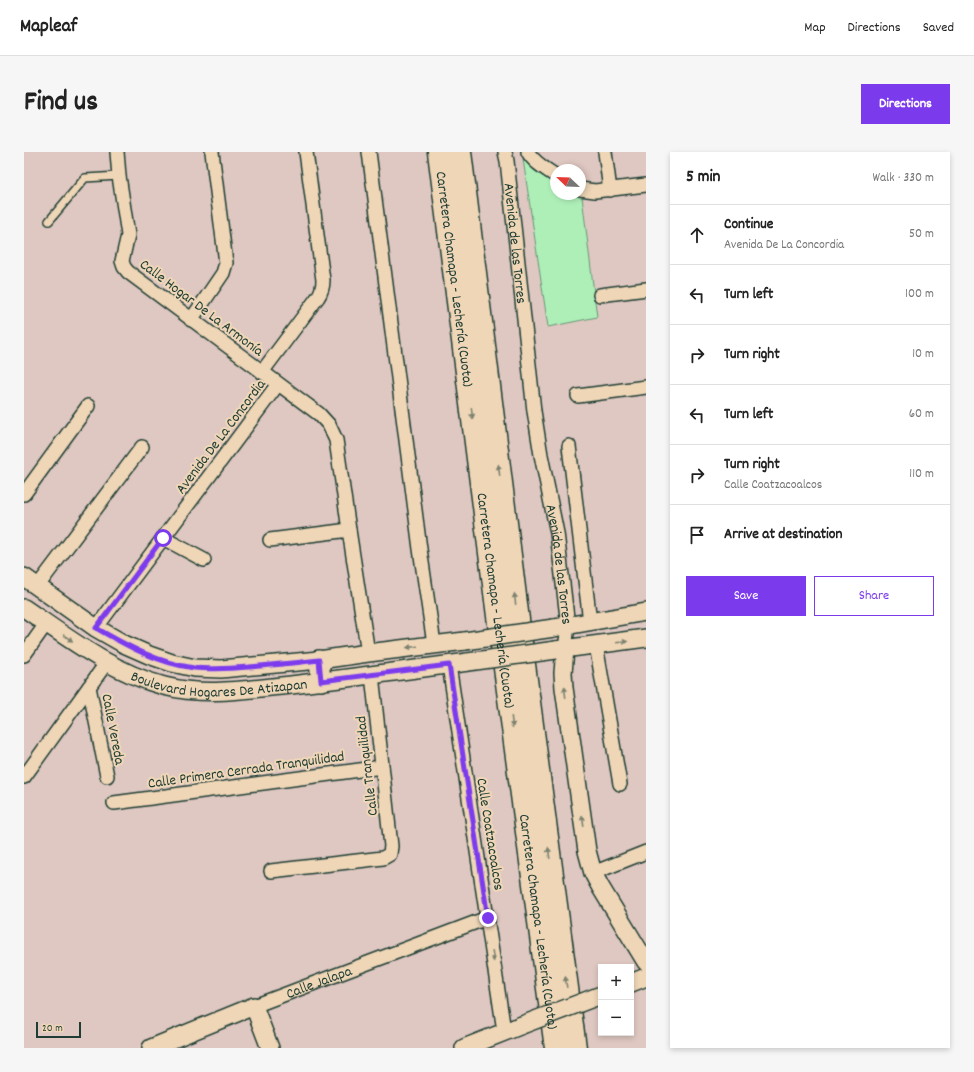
<!DOCTYPE html>
<html lang="en">
<head>
<meta charset="utf-8">
<style>
	body { margin:0; font-family:Dekko,sans-serif; background:#f6f6f6; color:#222 }
	.controls { position:absolute; right:12px; bottom:12px; display:grid; overflow:hidden; border-radius:0px; box-shadow:0 2px 6px #0003 }
	.controls button { width:36px; height:36px; display:grid; place-items:center; padding:0; border:0; border-bottom:1px solid #e0e0e0; background:#fff; color:#222; font:20px sans-serif }
	.compass { position:absolute; left:526px; top:12px; width:36px; height:36px; border-radius:50%; background:#fff; box-shadow:0 2px 6px #0003; rotate:293deg }
	.scale { position:absolute; left:12px; bottom:10px; width:45px; box-sizing:border-box; padding-left:4px; border:2px solid #1f3d34; border-top:0; font-size:11px; line-height:14px; white-space:nowrap; color:#1f3d34; -webkit-text-stroke:3px #efd6b7; paint-order:stroke }
	.stop { position:absolute; width:12px; height:12px; margin:-9px; border:3px solid #7c3aed; border-radius:50%; background:#fff }
	.stop.end { background:#7c3aed; border-color:#fff; box-shadow:0 1px 4px #0008 }
	.list { margin:0; padding:0; list-style:none }
	h2 { display:flex; justify-content:space-between; align-items:center; height:52px; margin:0; padding:0 16px; font-size:17px }
	h2 small { font-size:13px; font-weight:400; color:#767676 }
	.list li { display:grid; grid-template-columns:26px 1fr auto; gap:12px; align-items:center; box-sizing:border-box; height:60px; padding:0 16px; border-top:1px solid #e0e0e0 }
	.list b { display:block; font-size:15px; white-space:nowrap }
	.list p { margin:0; font-size:13px; white-space:nowrap; color:#767676 }
	.list em { font-size:13px; font-style:normal; color:#767676 }
	.actions { display:flex; gap:8px; padding:12px 16px }
	.actions a { flex:1; padding:9px 0; border:1px solid #7c3aed; border-radius:0px; text-align:center; font-size:14px; color:#7c3aed }
	.actions .main { background:#7c3aed; color:#fff }
	.icon { flex:none; width:22px; height:22px; fill:none; stroke:currentColor; stroke-width:2; stroke-linecap:round; stroke-linejoin:round }
	.map { position:relative; flex:none; width:622px; height:896px; overflow:hidden; border-radius:0px }
	header { display:flex; align-items:center; gap:24px; box-sizing:border-box; height:56px; padding:0 20px; background:#fff; border-bottom:1px solid #e0e0e0 }
	header strong { font-size:19px }
	nav { display:flex; gap:22px; margin-inline-start:auto; font-size:14px }
	.intro { display:flex; align-items:center; justify-content:space-between; box-sizing:border-box; height:96px; padding:0 24px }
	h1 { margin:0; font-size:28px }
	.button { padding:10px 18px; border-radius:0px; background:#7c3aed; color:#fff; font-size:14px; font-weight:700 }
	main { display:flex; gap:24px; padding:0 24px }
	aside { flex:1; background:#fff; border-radius:0px; box-shadow:0 2px 6px #0003 }
	.map>svg:first-child { display:block }
	.green { fill:#aeefb8; stroke:#669676 }
	.lines { fill:none; stroke-linecap:round; stroke-linejoin:round }
	.service-casing { stroke:#1f3d34; stroke-width:10 }
	.minor-casing { stroke:#1f3d34; stroke-width:16 }
	.tertiary-casing { stroke:#1f3d34; stroke-width:20 }
	.secondary-casing { stroke:#1f3d34; stroke-width:22 }
	.motorway-casing { stroke:#1f3d34; stroke-width:25 }
	.service { stroke:#efd6b7; stroke-width:7 }
	.minor { stroke:#efd6b7; stroke-width:13 }
	.tertiary { stroke:#efd6b7; stroke-width:17 }
	.secondary { stroke:#efd6b7; stroke-width:19 }
	.motorway { stroke:#efd6b7; stroke-width:22 }
	.tertiary-bridge-casing { stroke:#1f3d34; stroke-width:20; stroke-linecap:butt }
	.tertiary-bridge { stroke:#efd6b7; stroke-width:17 }
	.oneway { fill:#7d826f }
	.route { stroke:#7c3aed; stroke-width:5 }
	.labels { text-anchor:middle; stroke-width:4; stroke-linejoin:round; paint-order:stroke }
	.street-label { font-size:15px; fill:#1f3d34; stroke:#efd6b7 }
</style>
</head>
<body>
<header>
<strong>Mapleaf</strong>
<nav><a>Map</a><a>Directions</a><a>Saved</a></nav>
</header>
<div class="intro"><h1>Find us</h1><a class="button">Directions</a></div>
<main>
<div class="map">
<svg width="622" height="896" viewBox="0 0 622 896">
	<rect width="100%" height="100%" fill="#dfc8c1"/>
	<filter id="ink" filterUnits="userSpaceOnUse"><feTurbulence type="fractalNoise" baseFrequency=".025" numOctaves="2"/><feDisplacementMap in="SourceGraphic" scale="8" xChannelSelector="R" yChannelSelector="G"/><feConvolveMatrix kernelMatrix="1 2 1 2 8 2 1 2 1" color-interpolation-filters="sRGB"/></filter>
	<g filter="url(#ink)">
		<path class="green" d="M499 7 532 28V42H553L558 45 573 165 524 175Z"/>
		<g class="lines">
			<defs>
				<path id="service" d="M25 69 61 26 95 24"/>
				<g id="minor">
					<path d="M93 0 95 24 104 83 98 109 100 115 104 120 295 262 305 273 312 288 325 378 344 501"/>
					<path d="M345 0 396 397 410 492"/>
					<path id="s1" d="M481 0 483 9 510 259 517 303 533 381 544 474 541 497"/>
					<path d="M504 0C510 11 522 17 532 24"/>
					<path d="M581 0 586 38"/>
					<path d="M556 37 571 39 622 33"/>
					<path d="M576 143 622 137"/>
					<path d="M167 168 199 121 202 111 188 0"/>
					<path d="M238 220 294 145C298 139 299 135 299 128L282 0"/>
					<path d="M554 244 622 235"/>
					<path d="M545 294 566 470"/>
					<path d="M0 342 64 254"/>
					<path d="M139 386 180 408"/>
					<path d="M246 388 325 378"/>
					<path d="M13 435 118 295"/>
					<path d="M72 476 254 232"/>
					<path d="M572 493 596 632"/>
					<path d="M0 503 22 472"/>
					<path d="M425 513 480 879"/>
					<path d="M65 535 83 624"/>
					<path d="M0 625 83 510"/>
					<path d="M90 651 358 615"/>
					<path d="M247 719 359 706 366 702 367 694 348 523"/>
					<path d="M569 721 622 700"/>
					<path id="s2" d="M230 854 463 766"/>
				</g>
				<g id="tertiary">
					<path d="M0 425 72 476 100 492 125 503 148 511 171 516 197 517 295 508 344 501 441 489"/>
					<path id="s3" d="M0 456C44 486 88 520 140 534 183 545 224 537 267 533 326 526 385 518 444 510"/>
					<path d="M530 476 622 460"/>
					<path d="M541 497 539 521 540 536 563 699 569 721 577 736 622 810"/>
					<path d="M532 498 622 486"/>
					<path d="M607 831 622 825"/>
					<path d="M127 896 230 854 246 896"/>
					<path d="M440 896 498 873"/>
				</g>
				<path id="secondary" d="M295 508 297 529"/>
				<g id="motorway">
					<path id="s4" d="M415 0 474 464 532 896"/>
					<path d="M436 0 493 460 551 896"/>
				</g>
			</defs>
			<use href="#service" class="service-casing"/>
			<use href="#minor" class="minor-casing"/>
			<use href="#tertiary" class="tertiary-casing"/>
			<use href="#secondary" class="secondary-casing"/>
			<use href="#motorway" class="motorway-casing"/>
			<use href="#service" class="service"/>
			<use href="#minor" class="minor"/>
			<use href="#tertiary" class="tertiary"/>
			<use href="#secondary" class="secondary"/>
			<use href="#motorway" class="motorway"/>
			<defs>
				<path id="tertiary-bridge" d="M441 489 530 476
					M444 510 532 498
					M498 873 577 843"/>
			</defs>
			<use href="#tertiary-bridge" class="tertiary-bridge-casing"/>
			<use href="#tertiary-bridge" class="tertiary-bridge"/>
		</g>
		<defs><path id="oneway-solid" d="M-6-.8H1V-3.2L6.5 0L1 3.2V.8H-6Z"/></defs>
		<g class="oneway">
			<use href="#oneway-solid" transform="translate(448 261) rotate(83)"/>
			<use href="#oneway-solid" transform="translate(475 318) rotate(-97)"/>
			<use href="#oneway-solid" transform="translate(491 447) rotate(-97)"/>
			<use href="#oneway-solid" transform="translate(44 486) rotate(35)"/>
			<use href="#oneway-solid" transform="translate(598 490) rotate(-7)"/>
			<use href="#oneway-solid" transform="translate(388 495) rotate(173)"/>
			<use href="#oneway-solid" transform="translate(541 540) rotate(-97)"/>
			<use href="#oneway-solid" transform="translate(488 570) rotate(83)"/>
			<use href="#oneway-solid" transform="translate(559 669) rotate(-98)"/>
			<use href="#oneway-solid" transform="translate(525 701) rotate(-98)"/>
			<use href="#oneway-solid" transform="translate(469 804) rotate(82)"/>
			<use href="#oneway-solid" transform="translate(542 830) rotate(-98)"/>
		</g>
	</g>
	<g class="lines" filter="url(#ink)">
		<path class="route" d="M139 386 72 476C103 494 134 511 170 516 188 518 207 516 225 515 248 513 271 511 295 508L297 529 425 513 464 766"/>
	</g>
	<g class="labels">
		<g class="street-label">
			<text dy="5" stroke="none"><textPath href="#s1" startOffset="92">Avenida de las Torres</textPath></text>
			<text dy="5" stroke="none"><textPath href="#s4" startOffset="128">Carretera Chamapa - Lechería (Cuota)</textPath></text>
			<text transform="translate(178 155) rotate(37)" y="5">Calle Hogar De La Armonía</text>
			<text transform="translate(196 284) rotate(-53)" y="5">Avenida De La Concordia</text>
			<text dy="5" stroke="none"><textPath href="#s1" startOffset="416">Avenida de las Torres</textPath></text>
			<text dy="5" stroke="none"><textPath href="#s4" startOffset="452">Carretera Chamapa - Lechería (Cuota)</textPath></text>
			<text dy="5" stroke="none"><textPath href="#s3" startOffset="216">Boulevard Hogares De Atizapan</textPath></text>
			<text transform="translate(90 577) rotate(79)" y="5">Calle Vereda</text>
			<text transform="translate(342 614) rotate(-97)" y="5">Calle Tranquilidad</text>
			<text transform="translate(222 617) rotate(-8)" y="5">Calle Primera Cerrada Tranquilidad</text>
			<text transform="translate(467 682) rotate(81)" y="5">Calle Coatzacoalcos</text>
			<text dy="5" stroke="none"><textPath href="#s4" startOffset="776">Carretera Chamapa - Lechería (Cuota)</textPath></text>
			<text dy="5" stroke="none"><textPath href="#s2" startOffset="69">Calle Jalapa</textPath></text>
		</g>
	</g>
</svg>
<div class="controls">
<button>+</button>
<button>−</button>
</div>
<svg class="compass" viewBox="-18 -18 36 36"><path d="M0-13l5 13h-10z" fill="#e53935"/><path d="M0 13l5-13h-10z" fill="#767676"/></svg>
<div class="scale">20 m</div>
<div class="stop" style="left:139px;top:386px"></div>
<div class="stop end" style="left:464px;top:766px"></div>
</div>
<aside>
<h2>5 min<small>Walk · 330 m</small></h2>
<ul class="list">
<li><svg class="icon" aria-label="ahead" viewBox="0 0 24 24"><path d="M12 20V5M6 11l6-6 6 6"/></svg><div><b>Continue</b><p>Avenida De La Concordia</p></div><em>50 m</em></li>
<li><svg class="icon" aria-label="left" viewBox="0 0 24 24"><path d="M17 20v-9H6M10 6l-5 5 5 5"/></svg><div><b>Turn left</b></div><em>100 m</em></li>
<li><svg class="icon" aria-label="right" viewBox="0 0 24 24"><path d="M7 20v-9h11M14 6l5 5-5 5"/></svg><div><b>Turn right</b></div><em>10 m</em></li>
<li><svg class="icon" aria-label="left" viewBox="0 0 24 24"><path d="M17 20v-9H6M10 6l-5 5 5 5"/></svg><div><b>Turn left</b></div><em>60 m</em></li>
<li><svg class="icon" aria-label="right" viewBox="0 0 24 24"><path d="M7 20v-9h11M14 6l5 5-5 5"/></svg><div><b>Turn right</b><p>Calle Coatzacoalcos</p></div><em>110 m</em></li>
<li><svg class="icon" aria-label="arrive" viewBox="0 0 24 24"><path d="M6 21V4h12l-3 4 3 4H6"/></svg><div><b>Arrive at destination</b></div></li>
</ul>
<div class="actions"><a class="main">Save</a><a>Share</a></div>
</aside>
</main>
</body>
</html>
